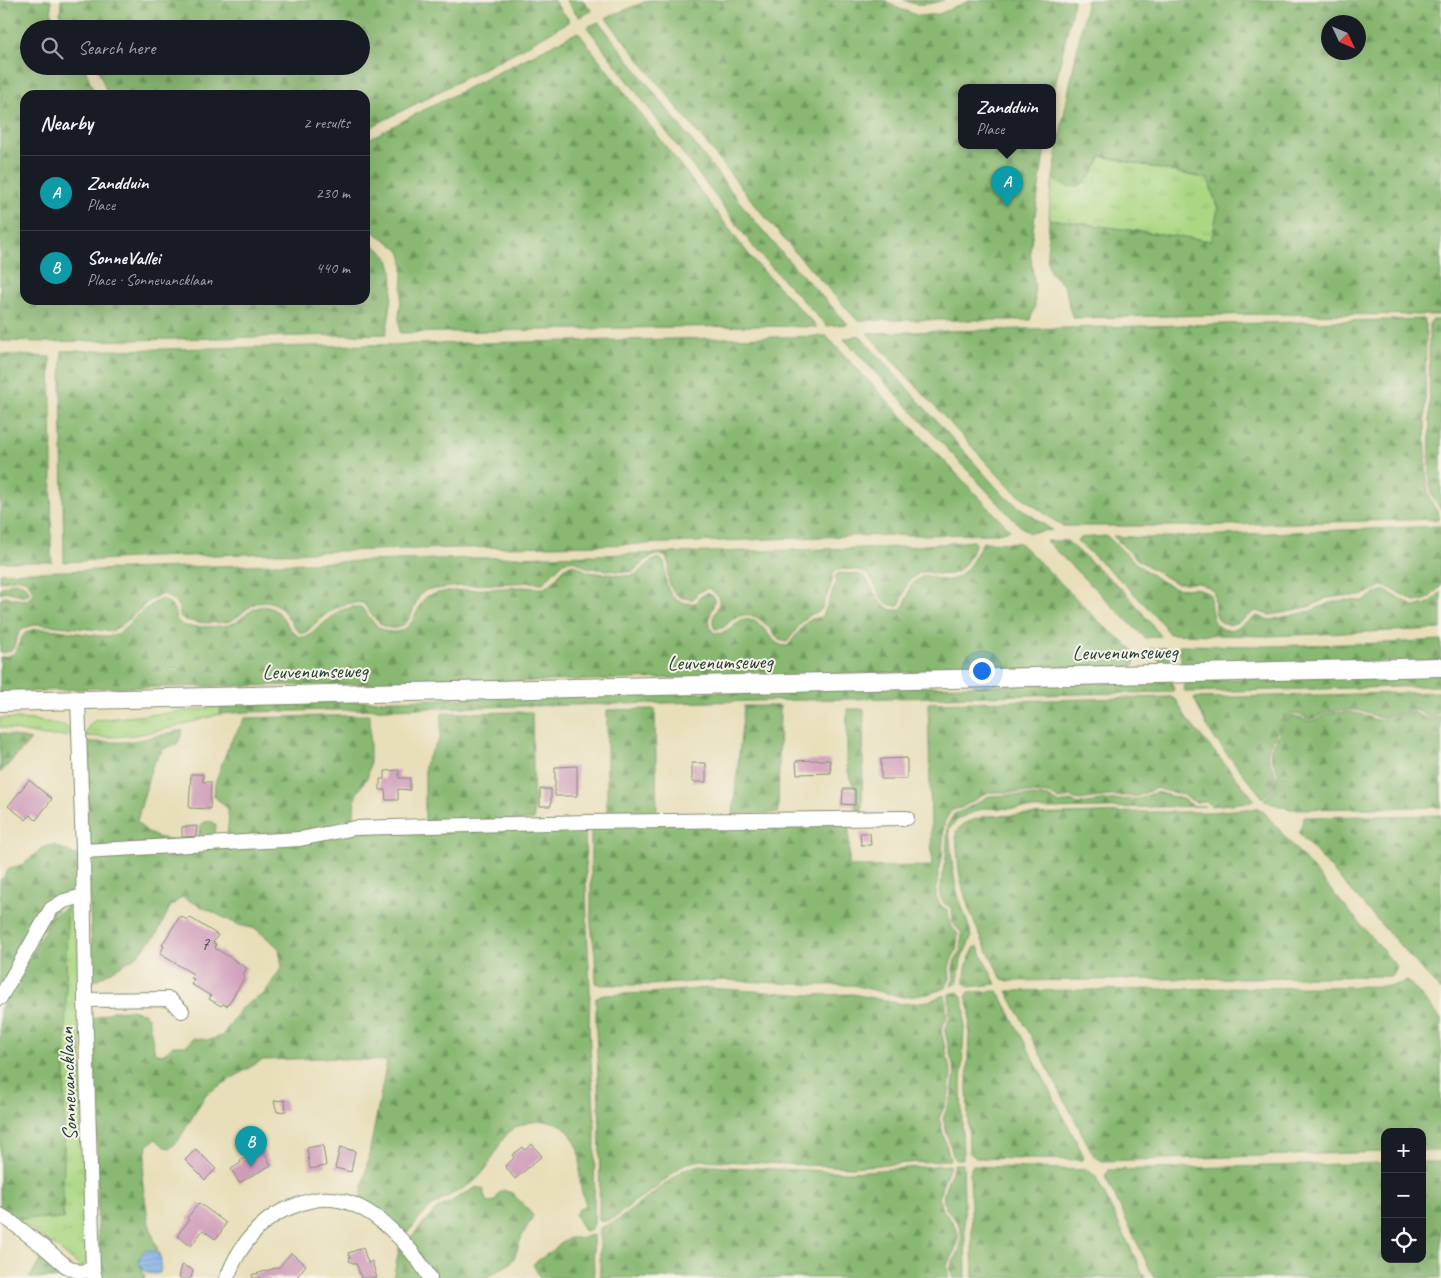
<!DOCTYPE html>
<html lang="en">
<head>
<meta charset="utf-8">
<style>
	body { margin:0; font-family:Caveat,sans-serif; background:#20242c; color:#f1f3f6 }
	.controls { position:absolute; right:15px; bottom:15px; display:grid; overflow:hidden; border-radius:10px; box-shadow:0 5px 20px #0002 }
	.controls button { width:45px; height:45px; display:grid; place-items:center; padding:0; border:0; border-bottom:1px solid #363941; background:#171b24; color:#f1f3f6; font:25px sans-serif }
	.compass { position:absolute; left:1321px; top:15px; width:45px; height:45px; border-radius:50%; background:#171b24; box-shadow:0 5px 20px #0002; rotate:134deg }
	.you { position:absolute; left:981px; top:670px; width:18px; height:18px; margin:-12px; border:4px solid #fff; border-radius:50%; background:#1a73e8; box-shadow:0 0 0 8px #1a73e833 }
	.badge { display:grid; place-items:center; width:32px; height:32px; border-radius:50%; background:#d690ce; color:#fff; font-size:16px; font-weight:700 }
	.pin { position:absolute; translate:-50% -41px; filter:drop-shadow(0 1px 2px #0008) }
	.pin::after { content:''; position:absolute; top:26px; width:18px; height:15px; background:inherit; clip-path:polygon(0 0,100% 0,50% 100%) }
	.popup { position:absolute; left:958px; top:84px; width:98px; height:65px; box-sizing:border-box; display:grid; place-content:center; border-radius:10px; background:#171b24; filter:drop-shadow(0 1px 4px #0005); font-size:16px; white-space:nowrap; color:#9ea1a6 }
	.popup b { font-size:19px; color:#f1f3f6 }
	.popup::after { content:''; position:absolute; left:50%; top:100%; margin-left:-10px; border:10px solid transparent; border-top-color:#171b24 }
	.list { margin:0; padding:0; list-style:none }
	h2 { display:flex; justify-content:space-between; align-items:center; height:65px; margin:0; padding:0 20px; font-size:21px }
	h2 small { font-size:16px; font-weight:400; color:#9ea1a6 }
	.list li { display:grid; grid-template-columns:32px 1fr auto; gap:15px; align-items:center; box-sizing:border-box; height:75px; padding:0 20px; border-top:1px solid #363941 }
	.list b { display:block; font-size:19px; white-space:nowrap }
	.list p { margin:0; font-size:16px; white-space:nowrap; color:#9ea1a6 }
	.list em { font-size:16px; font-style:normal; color:#9ea1a6 }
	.icon { flex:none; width:28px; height:28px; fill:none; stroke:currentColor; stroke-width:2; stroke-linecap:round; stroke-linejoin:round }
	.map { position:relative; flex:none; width:1441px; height:1278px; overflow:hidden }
	.search { position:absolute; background:#171b24; box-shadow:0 5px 20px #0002; left:20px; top:20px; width:350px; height:55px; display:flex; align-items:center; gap:12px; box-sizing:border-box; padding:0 18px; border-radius:28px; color:#9ea1a6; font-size:19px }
	.panel { position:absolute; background:#171b24; box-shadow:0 5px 20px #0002; left:20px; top:90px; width:350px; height:215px; border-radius:15px }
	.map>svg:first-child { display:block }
	.grass { fill:url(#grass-tufts); stroke:#658a5c }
	.forest { fill:url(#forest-firs); stroke:#547a52; fill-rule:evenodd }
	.water { fill:url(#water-rules); stroke:#4f768e }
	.building { fill:#cf9cb9 }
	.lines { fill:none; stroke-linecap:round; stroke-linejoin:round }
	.minor-casing { stroke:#848e76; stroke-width:16 }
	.major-casing { stroke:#848e76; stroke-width:20 }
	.minor { stroke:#fff; stroke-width:14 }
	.major { stroke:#fff; stroke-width:18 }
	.labels { text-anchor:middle; stroke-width:4; stroke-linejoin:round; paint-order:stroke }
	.number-label { font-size:19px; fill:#4b5555 }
	.street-label { font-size:21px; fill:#1f3d34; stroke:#f7f3e8 }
</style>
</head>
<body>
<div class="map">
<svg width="1441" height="1278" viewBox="0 0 1441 1278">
	<defs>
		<pattern id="grass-tufts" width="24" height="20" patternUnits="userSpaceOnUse" patternTransform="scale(1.25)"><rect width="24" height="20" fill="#abd783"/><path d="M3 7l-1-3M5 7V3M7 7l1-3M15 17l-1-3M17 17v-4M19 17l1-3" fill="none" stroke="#93b972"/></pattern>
		<pattern id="forest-firs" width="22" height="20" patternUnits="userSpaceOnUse" patternTransform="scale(1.25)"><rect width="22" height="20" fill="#88b871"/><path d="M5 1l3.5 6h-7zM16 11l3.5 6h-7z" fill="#6f975e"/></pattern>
		<pattern id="water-rules" width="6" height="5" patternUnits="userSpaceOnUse" patternTransform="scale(1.25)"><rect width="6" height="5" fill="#7faee9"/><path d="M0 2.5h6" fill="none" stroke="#678fbe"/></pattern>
	</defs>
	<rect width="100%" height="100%" fill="#f7f3e8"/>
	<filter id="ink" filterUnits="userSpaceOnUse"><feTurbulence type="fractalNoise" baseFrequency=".02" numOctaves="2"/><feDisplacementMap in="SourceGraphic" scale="10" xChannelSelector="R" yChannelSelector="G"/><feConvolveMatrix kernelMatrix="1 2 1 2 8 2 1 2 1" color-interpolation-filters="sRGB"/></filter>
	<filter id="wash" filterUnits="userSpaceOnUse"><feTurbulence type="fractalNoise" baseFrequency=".0096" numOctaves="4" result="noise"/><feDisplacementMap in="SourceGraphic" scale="20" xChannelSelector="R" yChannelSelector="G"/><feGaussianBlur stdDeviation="1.12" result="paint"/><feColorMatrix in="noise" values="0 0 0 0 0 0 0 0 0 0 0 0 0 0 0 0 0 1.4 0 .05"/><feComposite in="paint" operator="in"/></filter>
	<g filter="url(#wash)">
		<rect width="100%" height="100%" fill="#e8deb9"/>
		<path class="grass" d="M1101 156 1208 179 1218 209 1212 241 1049 219 1050 198 1053 178C1056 180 1060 183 1064 185 1084 193 1095 171 1101 156Z
			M222 705 220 714C177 726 132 741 86 736 87 729 89 723 96 720L198 710Z
			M0 718 32 720 64 725 69 729 73 736H45L0 727Z
			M73 905 77 909 87 1257 84 1267H81L55 1246 15 1218 63 1219 67 906Z"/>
		<path class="forest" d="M0 0H51L52 26 55 29H29V66H84L95 95H25V300H365V241C373 246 382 250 387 257 399 272 389 316 386 334L45 342 0 341Z
			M61 0H553L570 21 519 50 365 130V95H108L97 66H361V29H72L60 17Z
			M566 0H583L592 11 579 17Z
			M649 0H885L895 7 919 16 939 14 971 0H1074L1052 100V88H962V146H1045L1030 251 1034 282 1035 306 1030 320H857L796 253 760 211 606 18Z
			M904 0H944C931 4 917 7 904 0Z
			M1087 0H1441V315L1264 314 1073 318 1069 307 1067 294 1063 285 1050 272 1048 264 1047 253 1049 219 1211 241 1218 209 1208 179 1101 156C1094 171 1085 193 1064 185 1060 183 1056 180 1053 178L1057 154V149ZM1328 22H1358V52H1328Z
			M599 22 753 219 789 261 848 324 827 326 759 254 587 27Z
			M578 32 753 260 817 327 763 326 675 327 400 333C400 328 399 323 399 317 400 304 407 262 400 252 394 244 374 232 365 228V141L420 112Z
			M1423 319 1426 324 1425 421 1427 486 1430 499 1439 515 1438 519 1187 526H1062L1011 489 867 333Z
			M1432 320H1441V510L1433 497 1430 486 1429 324Z
			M859 335 1005 497 1052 530 1029 533 1017 523 844 339Z
			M826 336 1010 530 993 534 846 536 643 544 372 550 152 557 64 562 61 383 62 351Z
			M0 354 50 357 52 461 51 549 52 562H0Z
			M1441 526V586L1428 599 1416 602 1384 585 1361 596H1345L1327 598 1311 606 1287 612 1270 615 1256 611C1244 618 1223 636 1216 614 1214 608 1215 599 1214 593L1208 587 1199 583H1175L1138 560 1113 536 1147 538Z
			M1107 536C1127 555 1147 576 1173 587 1188 592 1196 583 1210 595 1211 611 1212 637 1236 628 1242 626 1251 619 1257 616L1270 620 1311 611 1329 603 1345 600 1363 601 1374 594 1384 590 1415 607 1430 603 1441 592V629L1268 636 1169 634C1162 621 1156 618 1147 607 1125 583 1101 562 1077 541L1079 538Z
			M974 541 976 543C967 562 962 578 937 574 927 573 924 569 915 576 903 583 906 596 898 606 875 605 880 584 867 574 858 568 845 569 836 570L832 576V582L821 610 808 616 801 623 787 642 779 640C768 626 755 607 735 618 725 623 729 628 715 629 705 613 734 603 708 588L697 593 693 599C676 600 668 589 668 573 668 567 670 571 669 565 668 562 667 560 666 557L658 554 649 558 633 571 627 572 589 568 582 565 574 560 564 562 543 583 531 582C500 584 467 584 436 589 433 589 427 589 425 591 411 599 416 625 395 628 379 630 372 613 363 603 338 600 322 617 305 633H300C291 625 286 610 275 604 256 594 245 614 230 621 221 624 188 624 180 617 180 603 174 600 163 594L151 599 122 625 111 631 38 624C30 626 21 628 18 635 13 646 16 653 0 652V600L5 596 15 599 28 600 33 594C30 574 15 578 0 582V573L398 560 904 547Z
			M1046 541H1067L1126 593 1161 636 1145 638Z
			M983 542 1020 543 1105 627 1132 649 1135 655V661L1132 667 506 682 101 688 0 693V657C26 656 14 638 29 631 41 624 91 637 109 636 121 636 129 623 137 616 145 609 152 603 162 599 172 604 175 608 176 620 178 621 180 623 182 625 189 628 221 627 229 625 244 621 255 599 273 609 281 613 285 622 290 629 293 632 296 634 299 637H307L339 611 352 607H361C371 618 378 634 396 632 418 629 416 599 430 595 442 591 456 591 468 590 486 589 504 588 522 587 528 587 539 589 544 588 555 585 559 568 573 564L588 572 627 576 635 575 651 562 658 558C661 560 662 560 664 563 666 567 664 571 665 575 667 595 674 605 696 603L700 597 707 593 713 596 715 599 710 615 709 626 714 633C716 633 719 634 722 633 734 631 734 615 754 621 768 627 771 647 788 646L804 625 809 620 820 617 824 613 836 583 835 577 838 573 857 574 865 577 881 604 892 610H900C914 595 902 585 926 575 933 578 942 581 949 580 966 578 976 554 983 542Z
			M14 582C21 584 28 584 29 593L26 596 5 591 0 594V588Z
			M1441 640V660L1182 666 1179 645 1266 646 1384 643Z
			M1167 647 1172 666H1163L1151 649Z
			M1441 674V686L1188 692 1185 691C1183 687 1184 684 1187 680Z
			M1171 681 1174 690 1172 692 246 712 220 714 222 705 506 697Z
			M1441 692V711L1434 716 1428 718 1419 711 1412 710 1384 717H1377L1364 711 1346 710 1328 711 1315 718 1310 719 1299 715 1291 714C1278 724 1280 726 1274 739 1272 742 1269 746 1268 749 1264 767 1291 776 1263 798L1215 739 1207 726 1194 698Z
			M1171 697 1177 701 1186 718 1254 799 1249 802 1211 806 1207 802H1195L1183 795 1156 788 1138 796H1108L1079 800 1070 797 1060 800 1049 794 1010 792H988L961 808 951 810 944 823 942 857 938 875 936 897 941 906 948 910 950 925 958 934 956 951 952 958 949 968 950 978 946 988 928 994 903 997 853 985H814L722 980 649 985H602L596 983 595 955 591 925V830L596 824 849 823V867L932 866 928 703Z
			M744 706H780L778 813 733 814Z
			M655 709 657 815 607 818V710Z
			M847 709H864L862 812H855L856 789 850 779 847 767Z
			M532 712 534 820 425 822V766L427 759 440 738 442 713Z
			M1346 712 1363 714 1376 720 1384 719 1412 712 1418 714 1428 720 1435 718 1441 715V807L1290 809 1267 802 1264 800 1274 790 1277 782 1278 773 1272 760 1270 750 1278 737 1280 728 1285 721 1291 716 1310 721 1316 720 1328 713Z
			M370 715V761L368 776 356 795 354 808 355 824 300 835 231 839 227 835C228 825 231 812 224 805 221 801 217 800 214 796L215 783 229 745 245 718Z
			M183 730 178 743 163 749 152 766 137 821C154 844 172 839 198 839 199 828 200 819 213 822L216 826 214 840 94 847 89 843 86 742H125L140 740Z
			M0 733 31 740 0 773Z
			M1156 792 1182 799 1194 806H1205L1047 809 984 808 959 818 949 829 953 871 957 892 970 930 971 938 961 960 958 982 951 986 954 978 953 969 955 960 960 952 962 933 953 923 952 908 944 903 940 897 942 875 946 858 948 824 954 814 962 811 989 796 1010 795 1048 797 1060 804 1070 801 1079 804 1108 800 1139 799Z
			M1258 808 1263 811 1397 967 1393 976 1009 981 1002 979C984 945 965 909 959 870 957 857 957 844 956 831L965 823 985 816 1139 812H1210Z
			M1441 815V991L1299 833 1304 817Z
			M580 826 585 829 587 926 590 990 589 1030 595 1127 594 1224 591 1229 584 1231 575 1214 579 1209 584 1207 586 1203C579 1191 580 1176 580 1162 580 1159 580 1154 579 1151 577 1144 572 1136 568 1131 563 1124 552 1121 544 1121 492 1122 504 1158 473 1182 461 1191 446 1196 434 1205 424 1212 416 1224 407 1233L402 1234 360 1202 387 1061 322 1058 262 1060 206 1094 178 1141 170 1148 164 1147 156 1139 147 1145 142 1179 149 1224 161 1260 158 1254 142 1271 145 1276 144 1278H102L98 1236 97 1140 93 1019 113 1011 130 1010 143 1013 148 1017 155 1053 163 1055 172 1046H186L193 1038 209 1040 222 1036 242 1007 264 994 282 967 279 948 256 929 239 925 182 897 170 907 157 934 137 956 93 982 88 857 356 832Z
			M54 845 78 856 77 882 0 986V879L1 880 10 868 24 864 42 848 48 846Z
			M67 906 63 1219 15 1218 0 1209V1009L52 917Z
			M975 947H978L996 984 969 987 965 984C964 970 968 960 975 947Z
			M1408 981 1441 1019V1151H1422V1132H1385V1152L1102 1161 1094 1156 1007 991 1392 986Z
			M708 988 812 995 853 994 902 1004 928 1001 945 995 947 1016 941 1031 951 1073 948 1099 939 1118 950 1160 851 1167 701 1160 684 1164 656 1188 635 1201 616 1217 602 1222 599 1219 600 1128 596 1029V998L601 995 650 993Z
			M998 991 1084 1156 1082 1160 976 1158 969 1152 967 1086 970 1009 966 997 969 992Z
			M958 992 961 995 965 1010 961 1085 963 1159H954L943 1118 951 1100 955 1073 945 1032 950 1016 949 994Z
			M1422 1162H1441V1278H1154L1105 1176 1109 1170 1385 1163V1259H1422Z
			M954 1164H963L966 1278H953C952 1274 950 1270 951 1266 952 1263 955 1259 957 1256 960 1249 962 1240 961 1233 961 1226 954 1217 949 1212 936 1198 950 1180 954 1164Z
			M701 1165 726 1167 851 1172 950 1165C946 1179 932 1199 945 1213 950 1218 956 1226 958 1233 960 1248 950 1255 947 1266 947 1270 948 1275 949 1278H600V1228L618 1220 685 1169Z
			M972 1166 1088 1170 1096 1177 1145 1278H973L970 1173Z
			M477 1187 484 1190V1196L489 1202 495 1201 499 1193 503 1190 512 1193 531 1213 533 1216 522 1236 514 1258 509 1264 486 1278H436L409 1242 411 1237 437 1209Z
			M593 1235 594 1278H540L533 1264 553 1250 563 1241 569 1238H578Z
			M400 1246 425 1278H393Z
			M45 1254 80 1278H29Z"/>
		<path class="water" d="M146 1250 156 1251C162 1258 162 1264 160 1273 144 1278 131 1262 146 1250Z"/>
		<g id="blocks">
			<path class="building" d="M907 758V779H881V759Z
				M813 760H830L831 773 797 774 796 761Z
				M692 763H706V782H692Z
				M577 766V796H555V767Z
				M399 770V778H410V790L398 789V800H386L385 790H380V779H385V771Z
				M191 774H203V782H211L210 809 189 808Z
				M29 780 52 799 36 820 30 815 26 820 8 806Z
				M540 789H551V806H540Z
				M843 789H855V805L842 804Z
				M197 826 196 836 182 837V827Z
				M860 833H870L871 845H861Z
				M180 916 187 920 189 917 218 935 213 943 216 944 215 948 247 968 242 976 245 977 227 1006 223 1004 221 1006 209 999 211 996 191 984 194 979 191 978 193 974 160 954 164 946 162 945Z
				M285 1100 286 1111 277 1112 274 1101Z
				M532 1144 542 1156 515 1179 505 1166 514 1158 512 1155 523 1147 525 1150Z
				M323 1145 326 1166 310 1169 307 1148Z
				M340 1147 355 1151 351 1172 335 1168Z
				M196 1149 216 1169 205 1180 185 1160Z
				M263 1150 271 1165 239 1183 231 1169 241 1163 240 1161 252 1154 253 1156Z
				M199 1203 226 1223 220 1234 215 1239 203 1230 191 1246 177 1236 189 1220 187 1218Z
				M363 1248 368 1263 372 1261 377 1278H361L357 1265 349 1261 350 1258 348 1253Z
				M291 1253 306 1265 296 1278H253L252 1275 279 1267Z
				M182 1265 193 1270 191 1278H179Z"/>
		</g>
	</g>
	<g filter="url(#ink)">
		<use href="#blocks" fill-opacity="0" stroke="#848e76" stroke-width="1"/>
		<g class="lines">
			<defs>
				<path id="minor" d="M78 699 83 851 85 1000 93 1270 95 1278
					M83 851 300 839 355 828 587 822 907 818
					M0 998 51 909 64 901 83 896
					M85 1000 169 999 182 1011
					M0 1215 10 1221 44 1247 66 1266 79 1272 93 1270
					M227 1278C237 1250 257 1223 284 1210 299 1204 316 1197 332 1199 373 1203 410 1245 430 1278"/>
				<path id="major" d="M0 702 1441 667"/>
			</defs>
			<use href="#minor" class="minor-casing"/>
			<use href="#major" class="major-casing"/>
			<use href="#minor" class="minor"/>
			<use href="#major" class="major"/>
		</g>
	</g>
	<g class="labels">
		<g class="number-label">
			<text x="205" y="950">7</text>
		</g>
		<g class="street-label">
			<text transform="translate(1125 652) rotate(-1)" y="7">Leuvenumseweg</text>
			<text transform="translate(720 662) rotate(-1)" y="7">Leuvenumseweg</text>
			<text transform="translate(315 671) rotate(-1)" y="7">Leuvenumseweg</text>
			<text transform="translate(68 1084) rotate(-92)" y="7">Sonnevancklaan</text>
		</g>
	</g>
</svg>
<div class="controls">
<button>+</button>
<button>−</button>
<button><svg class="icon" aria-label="locate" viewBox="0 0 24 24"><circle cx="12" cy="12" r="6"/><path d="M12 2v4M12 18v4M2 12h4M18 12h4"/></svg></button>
</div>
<svg class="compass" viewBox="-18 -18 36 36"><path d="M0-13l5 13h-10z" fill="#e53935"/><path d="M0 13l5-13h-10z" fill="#9ea1a6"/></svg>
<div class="you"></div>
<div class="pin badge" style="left:1007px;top:207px;background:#0f9aa8">A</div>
<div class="popup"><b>Zandduin</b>Place</div>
<div class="pin badge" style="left:251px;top:1167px;background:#0f9aa8">B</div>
<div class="search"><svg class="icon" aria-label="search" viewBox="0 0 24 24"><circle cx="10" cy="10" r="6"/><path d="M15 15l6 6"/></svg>Search here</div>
<section class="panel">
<h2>Nearby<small>2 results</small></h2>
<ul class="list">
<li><span class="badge" style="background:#0f9aa8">A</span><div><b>Zandduin</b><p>Place</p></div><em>230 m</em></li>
<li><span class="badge" style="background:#0f9aa8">B</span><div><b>SonneVallei</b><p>Place · Sonnevancklaan</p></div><em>440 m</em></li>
</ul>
</section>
</div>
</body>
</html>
